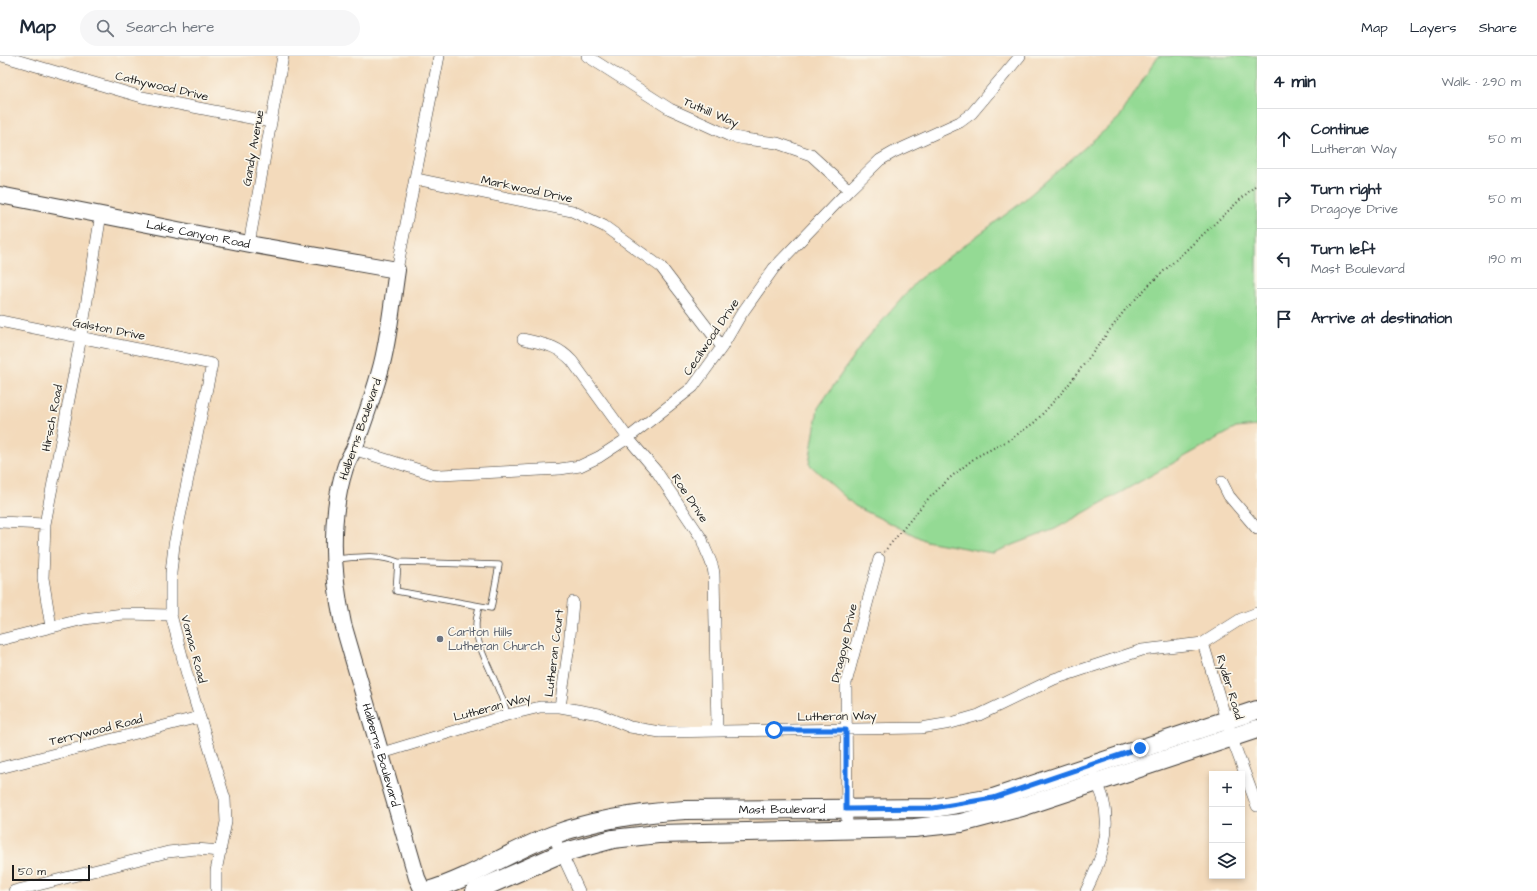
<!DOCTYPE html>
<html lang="en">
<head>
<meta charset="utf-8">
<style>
	body { margin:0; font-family:"Architects Daughter",sans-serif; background:#f6f6f7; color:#1f2937 }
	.controls { position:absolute; right:12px; bottom:12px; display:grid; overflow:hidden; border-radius:0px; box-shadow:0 2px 6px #0003 }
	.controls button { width:36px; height:36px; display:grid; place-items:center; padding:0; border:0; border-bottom:1px solid #e0e1e3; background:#fff; color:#1f2937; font:20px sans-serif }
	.scale { position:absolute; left:12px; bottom:10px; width:78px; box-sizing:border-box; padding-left:4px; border:2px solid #1c1c1c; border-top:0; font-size:11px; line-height:14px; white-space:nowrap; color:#1c1c1c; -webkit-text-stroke:3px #fbf7ec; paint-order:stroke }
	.stop { position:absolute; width:12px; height:12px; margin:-9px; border:3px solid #1a73e8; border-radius:50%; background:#fff }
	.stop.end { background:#1a73e8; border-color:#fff; box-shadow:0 1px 4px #0008 }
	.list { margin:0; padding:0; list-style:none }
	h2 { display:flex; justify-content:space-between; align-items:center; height:52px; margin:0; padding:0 16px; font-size:17px }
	h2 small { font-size:13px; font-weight:400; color:#747a83 }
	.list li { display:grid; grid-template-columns:26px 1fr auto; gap:12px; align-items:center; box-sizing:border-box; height:60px; padding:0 16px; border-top:1px solid #e0e1e3 }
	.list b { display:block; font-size:15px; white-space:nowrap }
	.list p { margin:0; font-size:13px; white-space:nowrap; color:#747a83 }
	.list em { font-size:13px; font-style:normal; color:#747a83 }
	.icon { flex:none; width:22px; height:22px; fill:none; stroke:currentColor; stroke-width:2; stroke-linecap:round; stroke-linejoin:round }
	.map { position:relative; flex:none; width:1257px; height:835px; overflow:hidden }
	header { display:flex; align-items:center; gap:24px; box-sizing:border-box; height:56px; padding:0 20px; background:#fff; border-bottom:1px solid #e0e1e3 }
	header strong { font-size:19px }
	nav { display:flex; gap:22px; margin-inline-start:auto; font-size:14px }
	.search { width:280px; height:36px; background:#f6f6f7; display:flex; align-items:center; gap:10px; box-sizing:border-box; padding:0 14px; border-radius:22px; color:#747a83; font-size:15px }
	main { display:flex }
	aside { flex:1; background:#fff }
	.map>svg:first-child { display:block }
	.green { fill:#94da94; stroke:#587b58 }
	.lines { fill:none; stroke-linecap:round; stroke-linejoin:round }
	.lane-casing { stroke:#3c3834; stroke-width:7 }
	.street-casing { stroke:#3c3834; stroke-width:12 }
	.secondary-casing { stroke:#3c3834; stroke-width:18 }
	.primary-casing { stroke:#3c3834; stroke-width:20 }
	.path { stroke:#3c3834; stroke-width:2; stroke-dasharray:1 3; stroke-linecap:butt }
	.lane { stroke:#fff; stroke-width:5.5 }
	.street { stroke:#fff; stroke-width:11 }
	.secondary { stroke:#fff; stroke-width:16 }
	.primary { stroke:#fff; stroke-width:18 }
	.route { stroke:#1a73e8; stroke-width:5 }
	.worship-dot { fill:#6b7280; stroke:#fbf7ec; stroke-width:1.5 }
	.labels { text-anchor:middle; stroke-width:3.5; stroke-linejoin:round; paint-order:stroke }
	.street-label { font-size:12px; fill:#1c1c1c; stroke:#fbf7ec }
	.worship-label { font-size:12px; fill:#5b616d; stroke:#fbf7ec; text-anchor:start }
</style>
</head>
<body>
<header>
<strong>Map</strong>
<div class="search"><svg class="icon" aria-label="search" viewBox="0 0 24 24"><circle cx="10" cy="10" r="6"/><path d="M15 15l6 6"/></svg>Search here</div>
<nav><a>Map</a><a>Layers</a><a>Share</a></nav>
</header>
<main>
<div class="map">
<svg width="1257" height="835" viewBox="0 0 1257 835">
	<rect width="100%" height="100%" fill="#fbf7ec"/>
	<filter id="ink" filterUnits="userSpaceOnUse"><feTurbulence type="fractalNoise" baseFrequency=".025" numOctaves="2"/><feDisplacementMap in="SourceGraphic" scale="8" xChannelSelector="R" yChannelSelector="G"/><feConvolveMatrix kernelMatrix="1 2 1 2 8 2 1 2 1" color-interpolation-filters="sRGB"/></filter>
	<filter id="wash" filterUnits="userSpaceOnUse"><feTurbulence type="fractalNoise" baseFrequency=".012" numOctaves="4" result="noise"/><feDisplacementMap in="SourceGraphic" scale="16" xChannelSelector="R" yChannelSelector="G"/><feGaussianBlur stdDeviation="0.9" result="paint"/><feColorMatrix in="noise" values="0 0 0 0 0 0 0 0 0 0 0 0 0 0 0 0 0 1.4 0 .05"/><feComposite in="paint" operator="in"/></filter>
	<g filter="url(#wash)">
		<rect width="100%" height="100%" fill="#f3dabb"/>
		<path class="green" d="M1158 0H1257V370L1236 372 1055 473 992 497 926 485 855 450 809 408 818 352 862 288 919 223 1017 150 1119 62Z"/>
	</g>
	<g filter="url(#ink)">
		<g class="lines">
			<defs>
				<path id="lane" d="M336 503C359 501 377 498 398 506L499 509 491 552 396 535 398 506
					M479 550C478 556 476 563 476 569 475 593 502 631 507 659"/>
				<path id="street" d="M2 0 142 41 271 66
					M587 0 670 53 706 69 730 80 744 83 777 87 811 99 849 134
					M416 123 572 155 604 170 661 211 722 291
					M249 188 283 0
					M397 214 439 0
					M0 265 212 308 174 489 171 517V559L189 626 225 743 226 766 216 815V835
					M523 283C544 288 557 289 572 305L628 382 657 416 702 483C705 496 713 505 714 518L717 674
					M353 393 432 418 441 419 560 413 580 410 599 401 628 382 693 331 722 291 740 260 774 212 849 134 880 104 894 96 960 66 972 57 1020 0
					M1222 426 1229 440 1257 473
					M0 466 45 468
					M51 571 43 522 45 468 81 281 101 158
					M0 584 84 563 123 558 171 559
					M1203 587 1231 680 1257 750
					M560 651 569 590 573 546
					M382 697 507 659 540 651H560L599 658 630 671 660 676 921 672 951 667 979 659 1054 623 1142 594 1203 587 1241 563 1257 557
					M0 712 199 661
					M847 775 846 627 879 503
					M553 779 579 835
					M14 835 168 796 196 793 221 795
					M1086 835C1101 805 1112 776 1103 742 1101 735 1097 728 1095 721"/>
				<g id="secondary">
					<path id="s1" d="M0 139 249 188 397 214C392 246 389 285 380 315 373 341 363 368 354 393 351 399 347 405 345 412 329 462 332 517 343 568L417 822 423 835"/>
				</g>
				<g id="primary">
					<path id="s2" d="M428 835C472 822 510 795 553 779 595 763 641 757 685 754L933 752 993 742 1257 654"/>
					<path d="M475 835 562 797 613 783 658 778 914 772 961 767 1022 751 1257 673"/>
				</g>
			</defs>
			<use href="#lane" class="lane-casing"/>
			<use href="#street" class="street-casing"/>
			<use href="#secondary" class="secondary-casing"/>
			<use href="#primary" class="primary-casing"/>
			<path class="path" d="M884 496 926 445 952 420 976 401 1011 383 1035 366 1066 332 1125 254 1151 227 1257 128"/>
			<use href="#lane" class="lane"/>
			<use href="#street" class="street"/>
			<use href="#secondary" class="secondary"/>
			<use href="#primary" class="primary"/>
		</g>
	</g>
	<g class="lines" filter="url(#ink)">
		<path class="route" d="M774 674H846V753L933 752 993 742 1140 692"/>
	</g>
	<circle class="worship-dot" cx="440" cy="583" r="4"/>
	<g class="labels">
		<g class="street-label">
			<text transform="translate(162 30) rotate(13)" y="4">Cathywood Drive</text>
			<text transform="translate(711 56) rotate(23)" y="4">Tuthill Way</text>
			<text transform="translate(253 92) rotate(-80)" y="4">Gandy Avenue</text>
			<text transform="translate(527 133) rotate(12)" y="4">Markwood Drive</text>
			<text dy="4" stroke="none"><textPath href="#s1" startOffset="202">Lake Canyon Road</textPath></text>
			<text transform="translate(109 273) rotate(11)" y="4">Galston Drive</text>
			<text transform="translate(711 281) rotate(-56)" y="4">Cecilwood Drive</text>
			<text transform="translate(52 362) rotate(-79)" y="4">Hirsch Road</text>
			<text transform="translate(360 373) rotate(-71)" y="4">Halberns Boulevard</text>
			<text transform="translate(690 442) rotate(56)" y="4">Roe Drive</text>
			<text transform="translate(844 587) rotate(-77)" y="4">Dragoye Drive</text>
			<text transform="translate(194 593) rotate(75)" y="4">Vomac Road</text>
			<text transform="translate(554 597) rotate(-83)" y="4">Lutheran Court</text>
			<text transform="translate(1230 631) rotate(73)" y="4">Ryder Road</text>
			<text transform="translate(492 651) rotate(-15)" y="4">Lutheran Way</text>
			<text transform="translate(837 660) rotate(-1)" y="4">Lutheran Way</text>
			<text transform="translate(96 674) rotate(-14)" y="4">Terrywood Road</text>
			<text dy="4" stroke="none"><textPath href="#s1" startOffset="904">Halberns Boulevard</textPath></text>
			<text dy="4" stroke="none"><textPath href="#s2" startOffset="369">Mast Boulevard</textPath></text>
		</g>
		<g class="worship-label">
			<text x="448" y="580">Carlton Hills<tspan x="448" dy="14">Lutheran Church</tspan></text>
		</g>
	</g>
</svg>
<div class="controls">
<button>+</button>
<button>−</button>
<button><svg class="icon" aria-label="layers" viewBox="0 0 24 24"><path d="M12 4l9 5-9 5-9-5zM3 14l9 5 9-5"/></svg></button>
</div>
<div class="scale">50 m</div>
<div class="stop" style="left:774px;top:674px"></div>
<div class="stop end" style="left:1140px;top:692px"></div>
</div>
<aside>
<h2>4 min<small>Walk · 290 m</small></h2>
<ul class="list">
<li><svg class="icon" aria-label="ahead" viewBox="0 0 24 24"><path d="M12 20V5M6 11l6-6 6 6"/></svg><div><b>Continue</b><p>Lutheran Way</p></div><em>50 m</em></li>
<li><svg class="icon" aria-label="right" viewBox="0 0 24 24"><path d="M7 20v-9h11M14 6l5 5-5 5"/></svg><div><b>Turn right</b><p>Dragoye Drive</p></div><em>50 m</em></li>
<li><svg class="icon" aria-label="left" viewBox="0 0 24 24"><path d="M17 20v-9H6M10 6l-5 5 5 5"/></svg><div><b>Turn left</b><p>Mast Boulevard</p></div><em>190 m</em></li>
<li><svg class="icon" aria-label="arrive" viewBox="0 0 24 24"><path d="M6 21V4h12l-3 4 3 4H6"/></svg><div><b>Arrive at destination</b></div></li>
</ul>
</aside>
</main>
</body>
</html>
